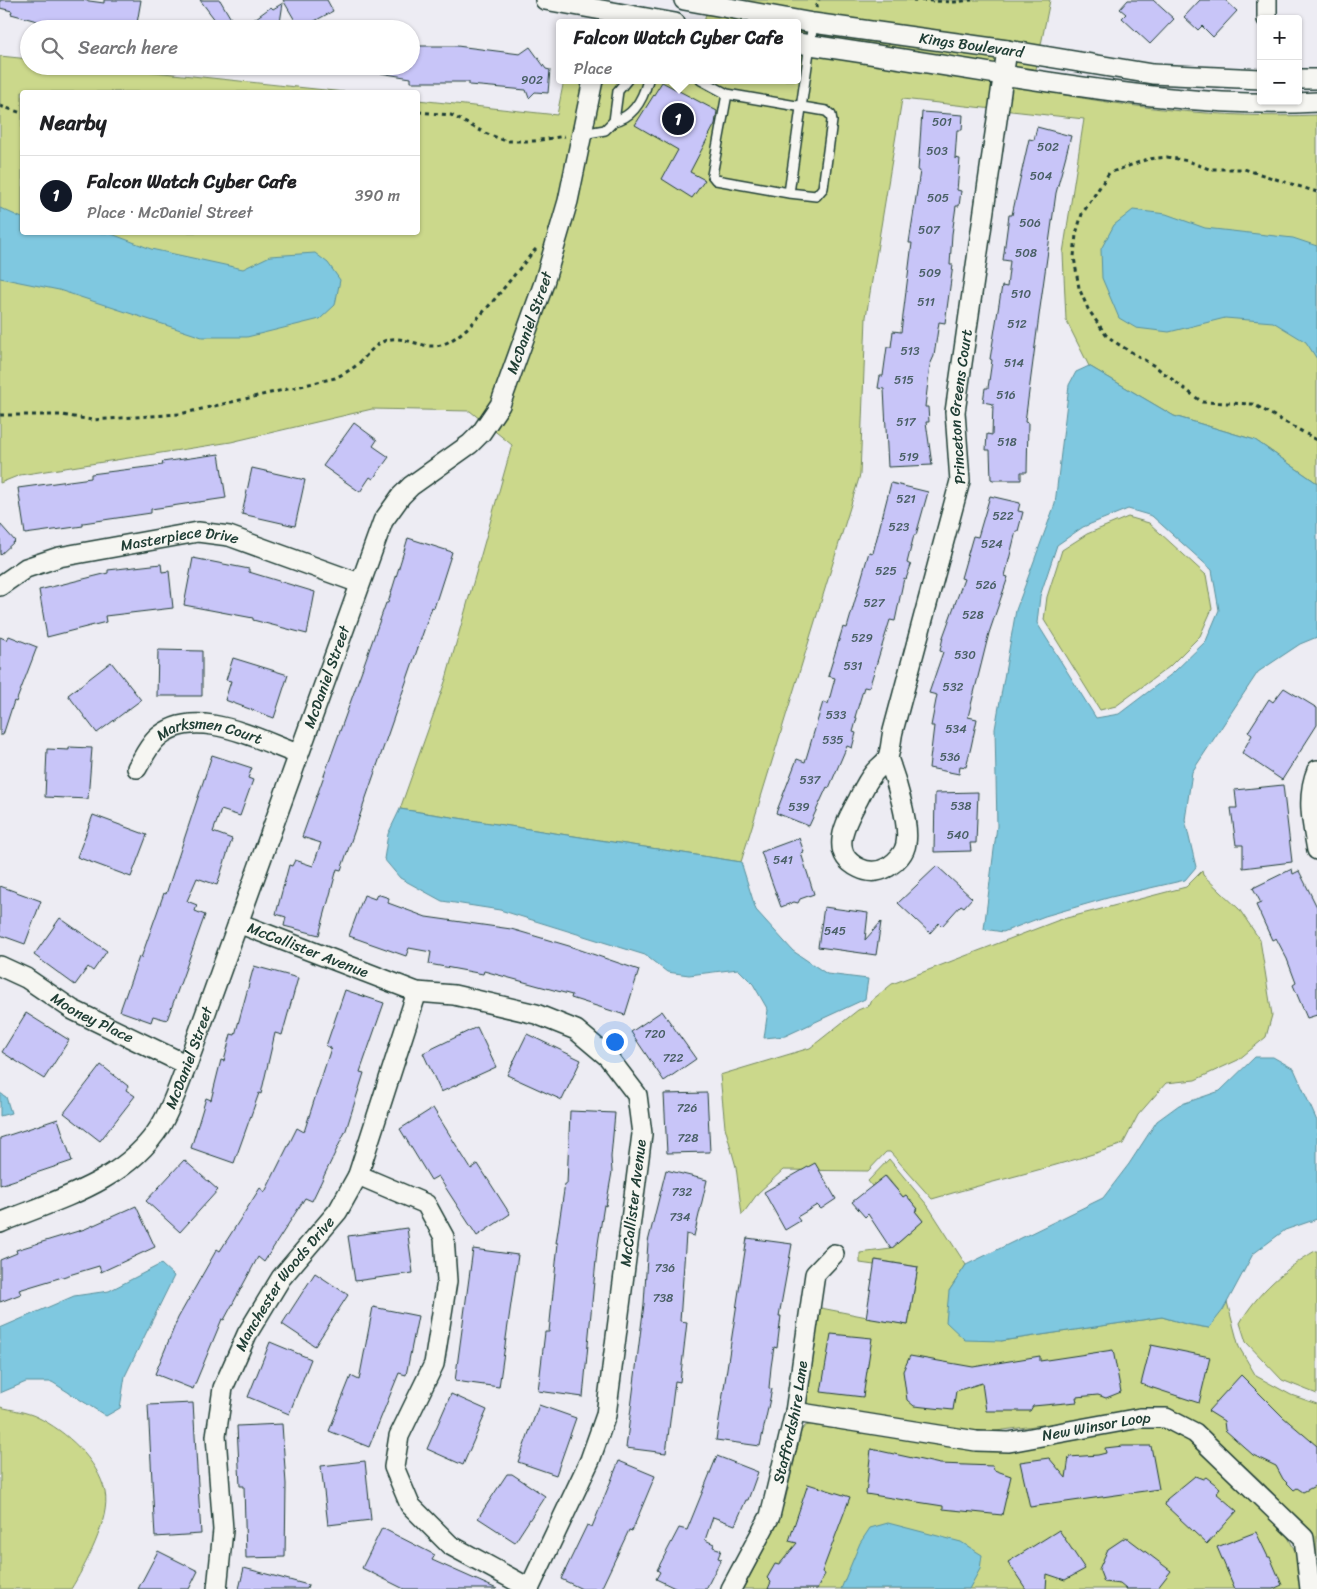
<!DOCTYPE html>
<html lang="en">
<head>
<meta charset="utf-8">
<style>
	body { margin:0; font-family:Sriracha,sans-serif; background:#f2f2f2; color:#202124 }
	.controls { position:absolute; right:15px; top:15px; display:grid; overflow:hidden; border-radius:5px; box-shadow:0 1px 4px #0004 }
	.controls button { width:45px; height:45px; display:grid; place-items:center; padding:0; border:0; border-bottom:1px solid #e0e0e0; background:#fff; color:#202124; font:25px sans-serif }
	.you { position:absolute; left:614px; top:1041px; width:18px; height:18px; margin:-12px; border:4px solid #fff; border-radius:50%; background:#1a73e8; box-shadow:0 0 0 8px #1a73e833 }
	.badge { display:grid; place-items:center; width:32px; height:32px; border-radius:50%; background:#111827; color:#fff; font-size:16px; font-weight:700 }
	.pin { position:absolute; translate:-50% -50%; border:2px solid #fff; box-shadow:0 1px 5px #0006 }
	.popup { position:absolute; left:556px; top:19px; width:245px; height:65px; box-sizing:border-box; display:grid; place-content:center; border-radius:5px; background:#fff; filter:drop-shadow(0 1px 4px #0005); font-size:16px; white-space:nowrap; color:#757577 }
	.popup b { font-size:19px; color:#202124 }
	.popup::after { content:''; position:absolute; left:50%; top:100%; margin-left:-10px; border:10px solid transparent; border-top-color:#fff }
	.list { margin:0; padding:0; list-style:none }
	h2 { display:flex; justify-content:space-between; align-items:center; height:65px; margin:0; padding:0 20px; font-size:21px }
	h2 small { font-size:16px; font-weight:400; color:#757577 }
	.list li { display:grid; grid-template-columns:32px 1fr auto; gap:15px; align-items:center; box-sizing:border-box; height:80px; padding:0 20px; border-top:1px solid #e0e0e0 }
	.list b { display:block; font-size:19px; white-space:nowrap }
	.list p { margin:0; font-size:16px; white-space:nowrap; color:#757577 }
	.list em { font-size:16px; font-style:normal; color:#757577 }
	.icon { flex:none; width:28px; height:28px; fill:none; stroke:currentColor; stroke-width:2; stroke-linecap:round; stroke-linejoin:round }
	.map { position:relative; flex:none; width:1317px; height:1589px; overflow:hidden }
	.search { position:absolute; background:#fff; box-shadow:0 1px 4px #0004; left:20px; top:20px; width:400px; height:55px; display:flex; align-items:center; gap:12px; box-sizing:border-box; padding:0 18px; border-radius:28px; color:#757577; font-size:19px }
	.panel { position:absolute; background:#fff; box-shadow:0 1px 4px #0004; left:20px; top:90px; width:400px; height:145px; border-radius:5px }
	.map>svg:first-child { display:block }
	.green { fill:#cbd88b; stroke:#758a60 }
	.water { fill:#7fc8e0; stroke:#59909b; fill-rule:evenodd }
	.building { fill:#c8c5f8; stroke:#1f3d34 }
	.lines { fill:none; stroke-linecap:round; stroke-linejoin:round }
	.lane-casing { stroke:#1f3d34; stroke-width:12 }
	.street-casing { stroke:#1f3d34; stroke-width:22 }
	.path { stroke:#1f3d34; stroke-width:3; stroke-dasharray:4 4; stroke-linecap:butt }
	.lane { stroke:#f6f6f2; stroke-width:9 }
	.street { stroke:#f6f6f2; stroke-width:19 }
	.labels { text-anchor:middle; stroke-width:4; stroke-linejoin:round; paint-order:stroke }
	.number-label { font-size:12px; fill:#495f65 }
	.street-label { font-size:15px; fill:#1f3d34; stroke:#f6f6f2 }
</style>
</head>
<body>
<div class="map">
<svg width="1317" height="1589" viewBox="0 0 1317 1589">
	<rect width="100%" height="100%" fill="#edecf3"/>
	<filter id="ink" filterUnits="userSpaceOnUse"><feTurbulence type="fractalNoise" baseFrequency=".02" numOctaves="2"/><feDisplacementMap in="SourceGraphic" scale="10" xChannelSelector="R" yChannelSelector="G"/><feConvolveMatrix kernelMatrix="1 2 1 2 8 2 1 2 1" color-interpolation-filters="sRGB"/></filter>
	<g filter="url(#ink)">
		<path class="green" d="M709 0H1050L1032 89C1125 107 1222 119 1317 115V483L1255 440 1174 416 1089 366 1066 320 1063 253 1084 119 902 99 866 317 860 475 741 862 400 809 446 679 512 445 470 411 372 409 231 442 20 475 0 483V56L29 59V66H97L344 92H22V232H418V100L557 115 564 80H797V23H704Z
			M1128 517 1149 523 1206 575 1212 609 1200 636 1169 667 1116 706 1100 710 1044 620 1047 597 1062 550 1087 534Z
			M1202 871 1203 875 1239 909 1260 940 1272 1015 1266 1037 1238 1060 1195 1080 1166 1083 1138 1115 1123 1144C1061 1166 996 1180 932 1199L890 1152H886L868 1171 783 1170 758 1193 742 1215 736 1167 725 1127 720 1075 810 1048 858 1010 870 1005 872 1000 892 984 1059 920 1186 887Z
			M889 1159 928 1206 966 1265 949 1291 1001 1341 1162 1317 1186 1324 1209 1328 1227 1302 1239 1347 1256 1376 1291 1395 1317 1404V1563C1310 1515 1232 1456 1197 1424L1065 1422 988 1432 960 1430 816 1409 805 1404 815 1310 821 1308 908 1325 918 1267 876 1260 874 1265 860 1263V1253L891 1249 923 1221 915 1211 918 1209 906 1195 903 1197 886 1176 872 1186 868 1181Z
			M1315 1251H1317V1394L1282 1380 1246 1342 1240 1323C1257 1293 1286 1268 1315 1251Z
			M0 1407C12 1410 27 1412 37 1417 66 1431 98 1460 105 1492 111 1518 84 1568 71 1589H0Z
			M810 1425 932 1443 1164 1426 1185 1435 1270 1515 1287 1535 1298 1557 1304 1589H743L765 1548 785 1501 801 1431 805 1426Z"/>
		<path class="water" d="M0 208 22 218V232L109 233 151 249 243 269 270 256 315 253 328 263 340 280 335 305 320 319 247 337H202L59 290 0 278Z
			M1133 210 1166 214 1205 228 1293 238 1317 246V359L1306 342 1273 322 1225 318 1169 332 1136 328 1119 318 1102 278 1101 249 1114 225Z
			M1089 366 1174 416 1255 440 1317 483V637L1300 644 1258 672 1192 772 1185 820 1196 867 1185 880 1111 897 1045 916 1003 932 984 929 997 826 995 729 1016 610 1055 504 1069 385 1076 372ZM1128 509 1152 516 1212 570 1219 610 1206 641 1173 673 1119 714 1096 718 1037 623 1040 596 1057 545 1083 527Z
			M400 809 741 862 756 910 793 951 827 974 868 979 865 999 785 1036 764 1038 768 1010 753 984 738 969 689 975 667 972 645 955 500 910 442 901 400 878 384 859 388 834Z
			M1255 1057H1273L1294 1069 1317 1121V1219L1285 1230 1253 1254 1223 1310 1209 1328 1186 1324 1162 1317 1001 1341 965 1340 946 1322 949 1291 966 1265 1103 1198 1129 1164 1157 1121 1179 1105 1220 1091Z
			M0 1093 6 1097 11 1113 0 1116Z
			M161 1264 174 1276 125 1376 120 1408 106 1416 52 1382H26L0 1393V1328L74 1296 109 1291Z
			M888 1523 961 1542 982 1555 980 1569 969 1589H841L860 1543 870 1528Z"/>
		<path class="building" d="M0 0H82L104 3V0H141L136 29H51L52 25 11 14 12 11 0 8Z
			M200 0H220L237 29H222Z
			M283 0H327L333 11 300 29Z
			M1128 0H1153L1174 19 1150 44 1122 18 1126 14 1120 9Z
			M1200 0H1225L1237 11 1213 37 1202 26 1198 30 1184 17Z
			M283 3 279 29H241L271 7 273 9Z
			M411 46H457L520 54 530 47 546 69 550 70 548 93 535 92 529 98 526 90 469 85V82H411V78L380 73 381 66H411Z
			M662 82 717 111 715 124 690 172 705 180 692 198 662 179 678 150 635 125Z
			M922 112 963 115 962 130H957L955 158 960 159 957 190 961 191 959 206H956L952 234 950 265H953L945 323 939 322 934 356 930 365 925 407H928L929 422H926L932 465 888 467 884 389 878 388 880 376H883L887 347H891L893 331 901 332 912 243H909L920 171H918Z
			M1037 127 1071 136 1056 193 1040 308 1025 422 1028 423 1027 472H1021V480H993L991 479 990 450H986L987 434 992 435 993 404 983 402 985 388H988L992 360 990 359 1002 286 1007 287 1010 261 1003 260 1009 215H1012L1029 139 1034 140Z
			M354 423 377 440 373 446 389 457 373 479 370 477 360 492 323 466Z
			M219 454 226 498 151 509V513L83 523V526L25 534 18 488 91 478V474L163 465 162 462Z
			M252 468 305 480 295 526 242 514Z
			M891 483 928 492 916 535H914L907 563 911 565 906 579 904 578 895 621 890 620 869 688 864 687 855 717 857 718 853 732 856 733 852 748 847 746 829 788 827 787 809 826 776 813 797 759 805 762 823 702 828 704 835 678 828 676 843 627 847 628 869 552 873 553Z
			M990 496 1020 503 1018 511 1023 512 1018 531H1016L1005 576 1008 577 989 633 968 717 977 719 971 747 966 767 960 766 959 774 929 768 934 726H931L937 695 929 693 943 652 940 651 943 637 964 579 961 578 973 536 978 537Z
			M0 524 15 541 0 555Z
			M408 538 452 552 434 608 432 607 341 870 337 869 319 935 284 926 286 917 276 914 289 865 292 866 295 860 313 866 321 843 302 837 386 603H388Z
			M193 558 249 569V572L315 592 307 634 253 620V618L184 605Z
			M161 564 162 572 169 571 173 608 105 616 106 622 47 637 39 590 108 573V570Z
			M9 636 37 647 16 702 14 701 3 735H0V637L7 640Z
			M158 650 202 651V696H157Z
			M233 658 288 675 274 718 225 700 231 681 226 680Z
			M111 662 141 700 97 733 68 695Z
			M1284 688 1317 708V725L1282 780 1242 753 1252 735 1248 732 1269 699 1273 702Z
			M69 747 92 748 88 799 45 797 47 749 69 750Z
			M212 755 252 768 248 778 253 780 240 816 221 810 213 832 232 839 217 885 197 878 187 901 197 905 195 911 205 915 167 1020 153 1016 151 1022 120 1011 139 957 141 958 164 893 166 894Z
			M1283 785 1292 862 1243 868V845H1236L1231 808H1237L1235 790Z
			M978 792 976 843H970L971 851 934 852 935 793Z
			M93 815 147 835 131 877 77 857Z
			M799 838 804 852 801 853 814 894 800 899 798 903 794 902 781 907 761 852Z
			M937 866 972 898 964 907 961 905 942 926 939 923 930 933 898 903Z
			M1292 869 1293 874 1299 871 1317 907V1015L1307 1018 1293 985 1296 983 1287 959 1276 938 1272 940 1256 905 1261 903 1253 888Z
			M0 886 41 901 25 944 0 935Z
			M377 894 389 898 388 903 426 917 511 929 569 946 639 970 625 1015 571 998 572 995 484 971 483 974 429 964 431 952 409 948 406 956 349 936 364 895 375 899Z
			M824 907 868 913 865 940 881 922 876 955 818 947Z
			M60 918 107 951 93 971 88 967 75 985 34 955Z
			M254 966 298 978 282 1035 275 1033 261 1094 259 1093 234 1163 191 1148 206 1098 211 1100 221 1060 224 1061 231 1034 235 1035Z
			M345 990 384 1003 360 1072 364 1073 346 1130 312 1201 305 1198 264 1262 258 1257 224 1320 222 1319 193 1389 155 1374 178 1318 217 1249 220 1251 260 1188 265 1192 297 1128 304 1132 331 1048 326 1046Z
			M662 1011 696 1059 664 1081 631 1032Z
			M26 1013 69 1040 44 1079 2 1052Z
			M477 1027 496 1067 441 1092 423 1053Z
			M527 1034 581 1060 562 1100 507 1075Z
			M101 1065 128 1086 126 1090 135 1096 100 1141 64 1113Z
			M707 1093 710 1152 667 1153 664 1094Z
			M433 1108 471 1169 478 1164 510 1214 477 1236 438 1176 431 1180 400 1129Z
			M570 1111 615 1113 611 1157 612 1172 606 1206 604 1205 597 1250 583 1397 538 1391 545 1332H549L558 1243H556L565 1184H567Z
			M58 1119 72 1161 0 1185V1138Z
			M184 1160 218 1190 180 1232 146 1201Z
			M815 1163 836 1199 821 1209 817 1205 797 1217 800 1221 785 1230 764 1192Z
			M666 1170 707 1180 694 1236 686 1234 680 1321 687 1322 680 1382 675 1381 666 1453 626 1448 644 1304 648 1242Z
			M885 1176 903 1197 906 1195 918 1209 915 1211 923 1221 891 1249 868 1214 865 1217 852 1202Z
			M136 1206 155 1247 101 1272 99 1266 19 1290 21 1294 0 1302V1260L17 1253 16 1250 85 1229Z
			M407 1228 413 1273 355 1281 348 1236Z
			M747 1238 792 1244 779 1316H781L777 1348 774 1347 771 1367 769 1388 772 1389 760 1446 716 1440Z
			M473 1249 518 1255 499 1387 455 1381Z
			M875 1260 918 1267 908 1325 866 1318Z
			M315 1273 348 1295 315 1346 282 1324Z
			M373 1307 418 1316 406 1375 399 1373 369 1447 329 1431 351 1376 359 1380Z
			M831 1334 872 1338 863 1397 821 1392Z
			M270 1342 311 1359 289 1414 248 1397Z
			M1151 1345 1210 1357 1199 1403 1141 1384Z
			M1113 1350 1121 1392 1106 1398 1098 1395 1076 1397 1077 1402 1033 1406 1030 1411H986L982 1383 956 1391 953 1410 914 1406 907 1400 903 1371 910 1356 973 1367 1040 1356V1361Z
			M1241 1375 1283 1417 1317 1446V1485L1303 1492 1297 1488 1294 1490 1283 1479 1276 1466 1253 1455 1225 1430 1224 1421 1208 1411Z
			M451 1394 487 1410 463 1465 427 1449Z
			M193 1403 201 1534 155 1537 148 1405Z
			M539 1405 576 1418 556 1475 518 1462Z
			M282 1424 286 1484 285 1557 246 1558 244 1486H240L237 1426Z
			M1123 1446H1151L1159 1489 1030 1507 1020 1462 1049 1458 1066 1478 1069 1457 1098 1455 1106 1453 1105 1448Z
			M871 1449 940 1464 993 1466 994 1470 1011 1476 1002 1515 943 1509V1506L866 1494Z
			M717 1456 758 1472 748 1500H746L735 1525 713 1517 705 1540 714 1544 713 1547 721 1550 718 1558 721 1559 706 1589H677L656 1579 660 1572 657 1570 679 1528 687 1530Z
			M365 1461 371 1520 328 1525 321 1466Z
			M619 1461 655 1476 632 1531 629 1530 601 1589H582L561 1579 587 1525 592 1527Z
			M507 1474H512L545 1496 515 1542 478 1518Z
			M1195 1476 1203 1479 1206 1477 1220 1488 1216 1493 1237 1511 1207 1544 1165 1505 1167 1499Z
			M808 1484 850 1497 822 1572 825 1574 817 1589H768L771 1582 767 1578 775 1564 779 1565 797 1543 789 1541Z
			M382 1528 435 1555 432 1560 497 1589H404L362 1568Z
			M1059 1530 1085 1569 1065 1580 1047 1574 1046 1589H1026L1008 1562Z
			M1256 1532 1268 1557H1270L1282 1585 1273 1589H1235L1217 1547Z
			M1126 1537 1171 1571 1157 1589H1126L1120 1584 1104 1582 1099 1569 1108 1549Z
			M158 1551 198 1571 189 1589H138Z
			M244 1568 308 1585 307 1589H239Z"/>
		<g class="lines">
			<defs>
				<path id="lane" d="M627 80 618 91 614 121C634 117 643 99 648 80
					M701 80 727 94 826 111 831 115 832 121 823 188 816 196 789 193
					M727 94 712 175 716 180 789 193 813 23
					M582 134 605 130 614 121"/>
				<g id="street">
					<path d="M545 0 675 23"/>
					<path id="s1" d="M684 0 813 23 1007 50 1152 74 1261 79"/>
					<path d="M1267 19V0"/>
					<path d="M797 43C866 53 935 64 1003 75 1108 91 1211 108 1317 102"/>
					<path d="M1298 79H1317"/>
					<path id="s2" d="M0 586 26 568 59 557 198 532 229 536 359 583"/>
					<path id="s3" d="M888 758C895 777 910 824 906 843 905 853 896 862 888 867 879 872 869 873 859 868 828 853 846 822 858 800 862 792 867 781 873 774 877 768 886 763 888 757 891 749 891 739 893 731L960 481 955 412 1007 50"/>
					<path id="s4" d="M137 768C143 758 148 747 156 739 193 703 258 740 298 754"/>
					<path d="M1317 770C1306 796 1312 823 1317 850"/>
					<path id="s5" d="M238 923 417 992 454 995 536 1014 576 1030 608 1057 637 1095 642 1134 606 1415 590 1460 529 1589"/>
					<path id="s6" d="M0 966 26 978 73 1010 187 1065"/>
					<path d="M358 1175 426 1204 444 1237 447 1281 434 1364 399 1436 394 1467 410 1505 450 1545 529 1588"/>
					<path id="s7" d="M0 1223C58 1199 126 1182 161 1125 172 1107 179 1084 187 1065L383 521 401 496 411 486 470 444 481 433 500 405 544 283 568 201 593 80"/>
					<path id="s8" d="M795 1412 976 1441 1009 1442 1140 1418H1166L1195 1433 1304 1538 1310 1589"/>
					<path id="s9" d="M217 1589 223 1530 216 1436 223 1388 247 1334 281 1278 338 1211 358 1175 417 992"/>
					<path id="s10" d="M731 1589 770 1516 795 1412 815 1274 834 1254"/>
				</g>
			</defs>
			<use href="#lane" class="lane-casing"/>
			<use href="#street" class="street-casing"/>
			<path class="path" d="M913 0 955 2 972 0
				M816 8 819 0
				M0 106 22 113
				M418 112 451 115 485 133 506 141H534L565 136
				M1317 192 1244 169H1209L1188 161 1167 157 1148 159 1109 173 1082 214 1076 234 1074 257 1079 288 1088 309 1106 335 1118 344 1156 367 1202 402 1253 404 1317 440
				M0 415H62L92 420 180 414 335 378C343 374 351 370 358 364 367 356 374 344 387 340 402 335 418 347 435 346 467 344 514 272 536 249"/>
			<use href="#lane" class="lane"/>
			<use href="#street" class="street"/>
		</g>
	</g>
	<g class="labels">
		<g class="number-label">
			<text x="532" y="84">902</text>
			<text x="942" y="126">501</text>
			<text x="1048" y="151">502</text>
			<text x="937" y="155">503</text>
			<text x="1041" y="180">504</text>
			<text x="938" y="202">505</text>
			<text x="1030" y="227">506</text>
			<text x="929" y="234">507</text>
			<text x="1026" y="257">508</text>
			<text x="930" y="277">509</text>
			<text x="1021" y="298">510</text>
			<text x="926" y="306">511</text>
			<text x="1017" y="328">512</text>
			<text x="910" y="355">513</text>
			<text x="1014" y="367">514</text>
			<text x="904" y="384">515</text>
			<text x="1006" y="399">516</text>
			<text x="906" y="426">517</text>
			<text x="1007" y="446">518</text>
			<text x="909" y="461">519</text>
			<text x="906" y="503">521</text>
			<text x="1003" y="520">522</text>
			<text x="899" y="531">523</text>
			<text x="992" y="548">524</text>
			<text x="886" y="575">525</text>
			<text x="986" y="589">526</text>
			<text x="874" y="607">527</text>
			<text x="973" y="619">528</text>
			<text x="862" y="642">529</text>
			<text x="965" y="659">530</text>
			<text x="853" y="670">531</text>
			<text x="953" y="691">532</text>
			<text x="836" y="719">533</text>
			<text x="956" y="733">534</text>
			<text x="833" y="744">535</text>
			<text x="950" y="761">536</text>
			<text x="810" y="784">537</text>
			<text x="961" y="810">538</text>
			<text x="799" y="811">539</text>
			<text x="958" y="839">540</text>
			<text x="783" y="864">541</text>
			<text x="835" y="935">545</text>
			<text x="655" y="1038">720</text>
			<text x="673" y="1062">722</text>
			<text x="687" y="1112">726</text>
			<text x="688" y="1142">728</text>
			<text x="682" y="1196">732</text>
			<text x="680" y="1221">734</text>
			<text x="665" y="1272">736</text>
			<text x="663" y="1302">738</text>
		</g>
		<g class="street-label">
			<text dy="5" stroke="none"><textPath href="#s1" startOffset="291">Kings Boulevard</textPath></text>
			<text dy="5" stroke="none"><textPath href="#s7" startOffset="1090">McDaniel Street</textPath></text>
			<text dy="5" stroke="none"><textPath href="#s3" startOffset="640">Princeton Greens Court</textPath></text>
			<text dy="5" stroke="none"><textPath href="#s2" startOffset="189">Masterpiece Drive</textPath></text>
			<text dy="5" stroke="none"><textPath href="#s7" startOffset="670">McDaniel Street</textPath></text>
			<text dy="5" stroke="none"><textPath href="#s4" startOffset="92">Marksmen Court</textPath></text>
			<text dy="5" stroke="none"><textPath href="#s5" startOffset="75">McCallister Avenue</textPath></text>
			<text dy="5" stroke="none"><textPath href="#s6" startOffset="106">Mooney Place</textPath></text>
			<text dy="5" stroke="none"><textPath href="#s7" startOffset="265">McDaniel Street</textPath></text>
			<text transform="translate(633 1203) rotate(-83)" y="5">McCallister Avenue</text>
			<text dy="5" stroke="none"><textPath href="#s9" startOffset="324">Manchester Woods Drive</textPath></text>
			<text dy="5" stroke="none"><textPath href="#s10" startOffset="179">Staffordshire Lane</textPath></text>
			<text dy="5" stroke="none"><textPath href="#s8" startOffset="305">New Winsor Loop</textPath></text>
		</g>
	</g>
</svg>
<div class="controls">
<button>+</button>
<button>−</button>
</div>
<div class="you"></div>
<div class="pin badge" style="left:678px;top:119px">1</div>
<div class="popup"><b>Falcon Watch Cyber Cafe</b>Place</div>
<div class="search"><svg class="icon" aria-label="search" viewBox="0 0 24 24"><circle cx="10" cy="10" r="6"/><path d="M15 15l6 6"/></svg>Search here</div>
<section class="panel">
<h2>Nearby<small></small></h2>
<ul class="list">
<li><span class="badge">1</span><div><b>Falcon Watch Cyber Cafe</b><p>Place · McDaniel Street</p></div><em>390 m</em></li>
</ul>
</section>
</div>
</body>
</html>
